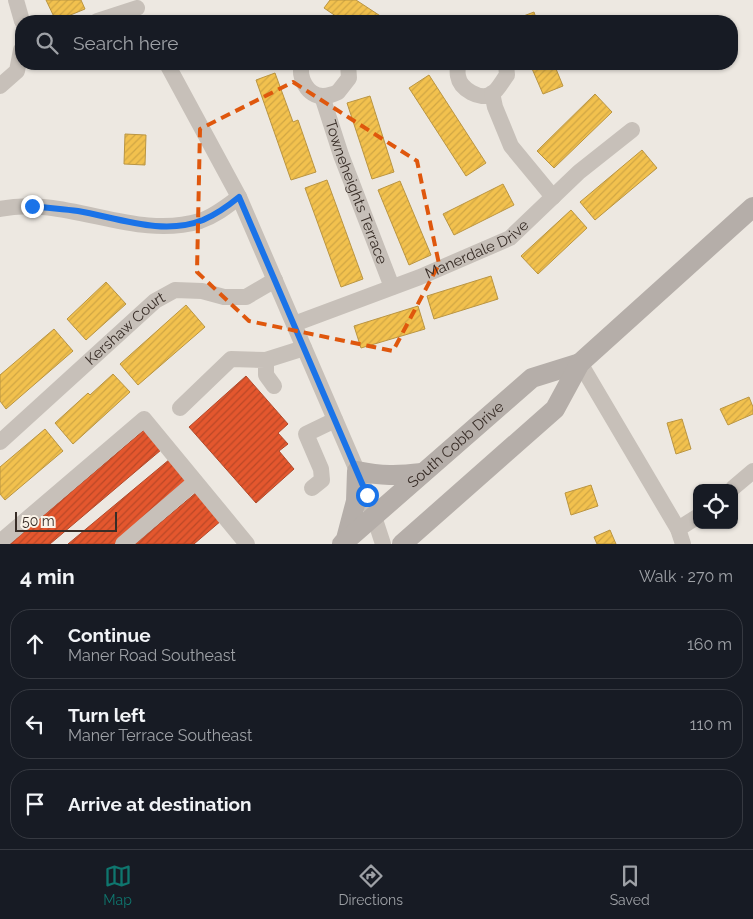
<!DOCTYPE html>
<html lang="en">
<head>
<meta charset="utf-8">
<style>
	body { margin:0; font-family:Raleway,sans-serif; background:#20242c; color:#f1f3f6 }
	.controls { position:absolute; right:15px; bottom:15px; display:grid; overflow:hidden; border-radius:10px; box-shadow:0 1px 4px #0004 }
	.controls button { width:45px; height:45px; display:grid; place-items:center; padding:0; border:0; border-bottom:1px solid #363941; background:#171b24; color:#f1f3f6; font:25px sans-serif }
	.scale { position:absolute; left:15px; bottom:12px; width:102px; box-sizing:border-box; padding-left:5px; border:2px solid #382d27; border-top:0; font-size:14px; line-height:18px; white-space:nowrap; color:#382d27; -webkit-text-stroke:4px #faf3e8; paint-order:stroke }
	.stop { position:absolute; width:15px; height:15px; margin:-11px; border:4px solid #1a73e8; border-radius:50%; background:#fff }
	.stop.end { background:#1a73e8; border-color:#fff; box-shadow:0 1px 5px #0008 }
	.list { margin:0; padding:0; list-style:none }
	h2 { display:flex; justify-content:space-between; align-items:center; height:65px; margin:0; padding:0 20px; font-size:21px }
	h2 small { font-size:16px; font-weight:400; color:#9ea1a6 }
	.list li { display:grid; grid-template-columns:32px 1fr auto; gap:15px; align-items:center; box-sizing:border-box; height:70px; margin:0 10px 10px; padding:0 10px; border:1px solid #363941; border-radius:20px }
	.list b { display:block; font-size:19px; white-space:nowrap }
	.list p { margin:0; font-size:16px; white-space:nowrap; color:#9ea1a6 }
	.list em { font-size:16px; font-style:normal; color:#9ea1a6 }
	.icon { flex:none; width:28px; height:28px; fill:none; stroke:currentColor; stroke-width:2; stroke-linecap:round; stroke-linejoin:round }
	.map { position:relative; flex:none; width:753px; height:544px; overflow:hidden }
	.search { position:absolute; background:#171b24; box-shadow:0 1px 4px #0004; left:15px; right:15px; top:15px; height:55px; display:flex; align-items:center; gap:12px; box-sizing:border-box; padding:0 18px; border-radius:20px; color:#9ea1a6; font-size:19px }
	.sheet { height:305px; background:#171b24 }
	nav { display:flex; justify-content:space-around; align-items:center; box-sizing:border-box; height:70px; border-top:1px solid #363941; background:#171b24; font-size:14px; color:#9ea1a6 }
	nav a { display:grid; justify-items:center; gap:2px }
	nav .on { color:#0f766e }
	.map>svg:first-child { display:block }
	.homes { fill:url(#homes-hatch); stroke:#ba9542 }
	.shops { fill:url(#shops-hatch); stroke:#b04a2c }
	.lines { fill:none; stroke-linecap:round; stroke-linejoin:round }
	.minor { stroke:#c7c0b9; stroke-width:16 }
	.major { stroke:#b5aea9; stroke-width:20 }
	.route { stroke:#1a73e8; stroke-width:6 }
	.marked { fill:none; stroke:#df570d; stroke-width:4; stroke-dasharray:10 6; stroke-linejoin:round }
	.labels { text-anchor:middle; stroke-width:5; stroke-linejoin:round; paint-order:stroke }
	.street-label { font-size:15px; fill:#382d27; stroke:#faf3e8 }
</style>
</head>
<body>
<div class="map">
<svg width="753" height="544" viewBox="0 0 753 544">
	<defs>
		<pattern id="homes-hatch" width="6" height="6" patternUnits="userSpaceOnUse" patternTransform="scale(1.25)"><rect width="6" height="6" fill="#f2c14e"/><path d="M-1 1l2-2M0 6l6-6M5 7l2-2" fill="none" stroke="#d0a644"/></pattern>
		<pattern id="shops-hatch" width="6" height="6" patternUnits="userSpaceOnUse" patternTransform="scale(1.25)"><rect width="6" height="6" fill="#e4572e"/><path d="M-1 1l2-2M0 6l6-6M5 7l2-2" fill="none" stroke="#ba4827"/></pattern>
	</defs>
	<rect width="100%" height="100%" fill="#ede8e1"/>
	<path class="homes" d="M46 0H81L85 9 56 21Z
		M330 0H356L388 21H343L324 8Z
		M534 12 537 21H513V20Z
		M530 64H554L563 86 543 94Z
		M275 73 293 122 298 120 316 172 291 180 256 80Z
		M429 75 486 163 466 176 409 88Z
		M595 94 612 112 554 168 537 151Z
		M370 96 394 172 372 179 347 103Z
		M125 134 146 135 145 165 124 164Z
		M642 150 657 168 595 220 580 202Z
		M327 180 363 279 341 287 305 188Z
		M400 181 431 255 409 265 378 190Z
		M503 184 514 205 454 235 443 214Z
		M571 210 587 228 538 274 521 256Z
		M491 276 498 299 434 319 427 296Z
		M106 282 126 304 86 340 67 319Z
		M186 305 205 327 138 385 120 364Z
		M418 306 425 329 361 348 354 326Z
		M54 329 73 351 6 409 0 401V375Z
		M113 374 130 392 73 444 55 423 88 393 90 395Z
		M749 397 753 407V414L728 425 720 409Z
		M682 419 691 449 676 454 667 423Z
		M45 429 63 451 5 500 0 494V467Z
		M591 485 598 506 571 515 565 493Z
		M610 530 616 544H597L594 537Z"/>
	<path class="shops" d="M246 376 288 424 278 433 288 444 279 451 294 469 256 503 189 427Z
		M144 430 161 450 50 544H10Z
		M170 459 190 484 118 544H68Z
		M198 491 222 520 194 544H135Z"/>
	<g class="lines">
		<g class="minor">
			<path d="M16 0 22 21"/>
			<path d="M97 21 137 8"/>
			<path d="M167 64 239 197 365 489 383 544"/>
			<path d="M302 64C298 77 307 96 323 96 327 96 334 94 338 92L349 78 348 64"/>
			<path d="M458 64C458 67 457 72 458 76 460 89 480 101 492 94 498 90 503 80 507 75L506 64"/>
			<path d="M0 86 17 71 21 50"/>
			<path d="M492 93 495 107 511 146 553 197"/>
			<path id="s1" d="M322 96 341 155 392 287"/>
			<path d="M0 209C67 195 134 241 200 221 215 216 227 206 239 197"/>
			<path id="s2" d="M294 324 420 277 510 238 579 172 632 130"/>
			<path d="M266 360 304 348"/>
			<path d="M580 363 678 529 683 544"/>
			<path d="M180 408 231 359 266 360V375L274 386"/>
			<path id="s3" d="M0 442 155 301 175 290 202 291 224 297H246L275 280"/>
			<path d="M312 488 322 480 321 469 306 434 335 420"/>
			<path d="M733 488 753 471"/>
			<path d="M678 529 697 517"/>
			<path d="M0 542 144 419 247 544"/>
			<path d="M123 544 195 482"/>
		</g>
		<g class="major">
			<path d="M346 539 356 501 357 471C382 476 397 476 422 473"/>
			<path id="s4" d="M342 544 532 378 580 363"/>
			<path d="M402 544 555 409 580 363 753 207"/>
		</g>
	</g>
	<g class="lines">
		<path class="route" d="M32 206C47 208 63 209 78 211 118 218 163 236 203 220 217 214 228 206 239 197L367 495"/>
	</g>
	<path class="marked" d="M293 82 417 161 439 264 393 351 249 321 197 272 200 129Z"/>
	<g class="labels">
		<g class="street-label">
			<text dy="5" stroke="none"><textPath href="#s1" startOffset="102">Towneheights Terrace</textPath></text>
			<text dy="5" stroke="none"><textPath href="#s2" startOffset="198">Manerdale Drive</textPath></text>
			<text dy="5" stroke="none"><textPath href="#s3" startOffset="169">Kershaw Court</textPath></text>
			<text dy="5" stroke="none"><textPath href="#s4" startOffset="151">South Cobb Drive</textPath></text>
		</g>
	</g>
</svg>
<div class="controls">
<button><svg class="icon" aria-label="locate" viewBox="0 0 24 24"><circle cx="12" cy="12" r="6"/><path d="M12 2v4M12 18v4M2 12h4M18 12h4"/></svg></button>
</div>
<div class="scale">50 m</div>
<div class="stop" style="left:367px;top:495px"></div>
<div class="stop end" style="left:32px;top:206px"></div>
<div class="search"><svg class="icon" aria-label="search" viewBox="0 0 24 24"><circle cx="10" cy="10" r="6"/><path d="M15 15l6 6"/></svg>Search here</div>
</div>
<section class="sheet">
<h2>4 min<small>Walk · 270 m</small></h2>
<ul class="list">
<li><svg class="icon" aria-label="ahead" viewBox="0 0 24 24"><path d="M12 20V5M6 11l6-6 6 6"/></svg><div><b>Continue</b><p>Maner Road Southeast</p></div><em>160 m</em></li>
<li><svg class="icon" aria-label="left" viewBox="0 0 24 24"><path d="M17 20v-9H6M10 6l-5 5 5 5"/></svg><div><b>Turn left</b><p>Maner Terrace Southeast</p></div><em>110 m</em></li>
<li><svg class="icon" aria-label="arrive" viewBox="0 0 24 24"><path d="M6 21V4h12l-3 4 3 4H6"/></svg><div><b>Arrive at destination</b></div></li>
</ul>
</section>
<nav>
<a class="on"><svg class="icon" aria-label="map" viewBox="0 0 24 24"><path d="M3 6l6-2 6 2 6-2v14l-6 2-6-2-6 2zM9 4v14M15 6v14"/></svg>Map</a>
<a><svg class="icon" aria-label="directions" viewBox="0 0 24 24"><path d="M12 3l9 9-9 9-9-9zM9 14v-3h6M13 9l2 2-2 2"/></svg>Directions</a>
<a><svg class="icon" aria-label="saved" viewBox="0 0 24 24"><path d="M7 4h10v16l-5-4-5 4z"/></svg>Saved</a>
</nav>
</body>
</html>
